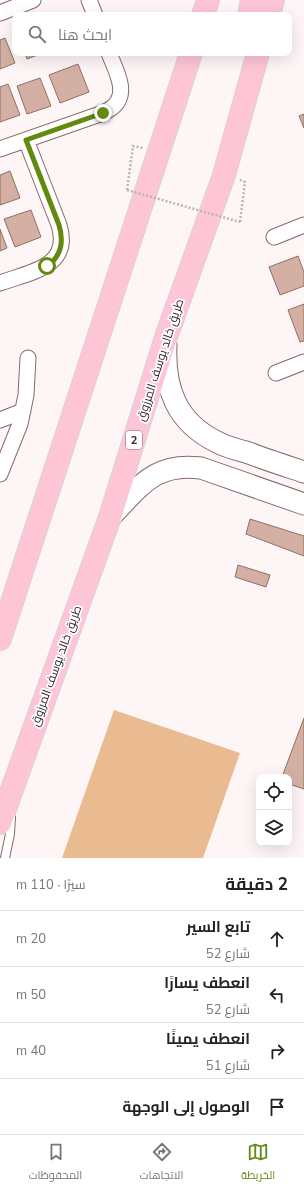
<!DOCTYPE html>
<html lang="ar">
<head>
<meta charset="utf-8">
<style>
	body { margin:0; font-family:"Nunito Sans",Cairo,sans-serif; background:#f2f2f2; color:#222; direction:rtl }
	.controls { position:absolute; right:12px; bottom:12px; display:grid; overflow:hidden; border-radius:8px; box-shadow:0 4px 16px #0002 }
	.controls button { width:36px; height:36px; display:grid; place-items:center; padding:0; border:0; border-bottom:1px solid #e0e0e0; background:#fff; color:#222; font:20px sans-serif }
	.stop { position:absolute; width:12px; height:12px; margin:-9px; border:3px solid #63890f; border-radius:50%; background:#fff }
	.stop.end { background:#63890f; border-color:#fff; box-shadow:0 1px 4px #0008 }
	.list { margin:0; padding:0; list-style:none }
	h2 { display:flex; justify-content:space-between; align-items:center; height:52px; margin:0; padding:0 16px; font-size:17px }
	h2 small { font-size:13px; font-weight:400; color:#767676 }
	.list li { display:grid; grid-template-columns:26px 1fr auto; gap:12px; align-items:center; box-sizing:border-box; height:56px; padding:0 16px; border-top:1px solid #e0e0e0 }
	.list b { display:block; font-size:15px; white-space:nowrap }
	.list p { margin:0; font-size:13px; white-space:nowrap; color:#767676 }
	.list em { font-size:13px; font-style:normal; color:#767676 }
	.icon { flex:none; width:22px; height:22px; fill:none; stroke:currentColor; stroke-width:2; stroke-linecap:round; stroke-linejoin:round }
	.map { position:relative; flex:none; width:304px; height:858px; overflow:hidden; direction:ltr }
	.search { position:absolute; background:#fff; box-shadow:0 4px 16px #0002; left:12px; right:12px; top:12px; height:44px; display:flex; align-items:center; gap:10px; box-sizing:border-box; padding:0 14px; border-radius:8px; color:#767676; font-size:15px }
	.sheet { height:276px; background:#fff }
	nav { display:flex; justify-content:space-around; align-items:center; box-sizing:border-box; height:56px; border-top:1px solid #e0e0e0; background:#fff; font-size:11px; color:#767676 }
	nav a { display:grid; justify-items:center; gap:2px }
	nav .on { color:#63890f }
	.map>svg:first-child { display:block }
	.pitch { fill:#eabb90 }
	.building { fill:#d3b0a3; stroke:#907064 }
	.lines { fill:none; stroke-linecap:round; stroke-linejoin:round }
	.lane-casing { stroke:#8a6867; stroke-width:10 }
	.street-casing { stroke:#8a6867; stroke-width:17 }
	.secondary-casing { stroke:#8a6867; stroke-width:23 }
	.primary-casing { stroke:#d7d4d4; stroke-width:24 }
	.path { stroke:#bdb3b3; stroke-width:2.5; stroke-dasharray:2 2; stroke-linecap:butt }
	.lane { stroke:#fff; stroke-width:8 }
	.street { stroke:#fff; stroke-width:15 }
	.secondary { stroke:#fff; stroke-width:21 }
	.primary { stroke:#fec5d6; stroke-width:22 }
	.path-bridge { stroke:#bdb3b3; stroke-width:2.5; stroke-dasharray:2 2; stroke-linecap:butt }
	.route { stroke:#63890f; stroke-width:5 }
	.labels { text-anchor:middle; stroke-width:3.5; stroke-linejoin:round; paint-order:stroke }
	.shield { fill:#fff; stroke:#726867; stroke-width:1 }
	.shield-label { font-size:11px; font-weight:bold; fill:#352726 }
	.street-label { font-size:12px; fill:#352726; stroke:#fff }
</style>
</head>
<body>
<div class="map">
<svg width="304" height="858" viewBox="0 0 304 858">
	<rect width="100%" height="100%" fill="#fef6f6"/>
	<path class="pitch" d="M114 710 240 753 203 858H62Z"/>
	<path class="building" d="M5 38 15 63 0 69V40Z
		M25 53H43L27 59Z
		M78 64 89 92 60 103 49 75Z
		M40 78 51 106 27 114 17 86Z
		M8 84 20 115 0 122V87Z
		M304 114V128L299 116Z
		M10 171 20 198 0 205V175Z
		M31 210 41 237 15 247 4 219Z
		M0 229 7 248 0 251Z
		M298 256 304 272V286L280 295 269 267Z
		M304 304V341L300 342 288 310Z
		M250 519 304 536V556L246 534Z
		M238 565 270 575 266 587 235 577Z
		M304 718V789L289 784V777H282Z"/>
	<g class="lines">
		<defs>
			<path id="lane" d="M5 858 10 834 11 817"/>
			<path id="street" d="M89 0 95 15
				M0 13 33 0
				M0 149 103 113C107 111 111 109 114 106 129 92 115 69 109 53
				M274 237 304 225
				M0 283C30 272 72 267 59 225L26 140
				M276 373 304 362
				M0 420 23 411
				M0 474 20 424 26 395 28 358"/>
			<path id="secondary" d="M166 345C164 388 176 422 217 442 226 447 238 450 249 453 267 460 286 466 304 472
				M110 517C140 487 154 462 201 468L304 504"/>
			<path id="primary" d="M203 15 208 0
				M249 15 252 0
				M269 15 273 0
				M0 639 191 53
				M0 823 110 517 166 337 224 175 258 53"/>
		</defs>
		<use href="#lane" class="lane-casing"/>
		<use href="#street" class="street-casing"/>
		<use href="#secondary" class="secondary-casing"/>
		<use href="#primary" class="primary-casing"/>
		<path class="path" d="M127 190 133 146 143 148
			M240 222 245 182 240 180"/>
		<use href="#lane" class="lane"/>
		<use href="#street" class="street"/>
		<use href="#secondary" class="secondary"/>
		<use href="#primary" class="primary"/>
		<path class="path-bridge" d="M127 190 240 222"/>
	</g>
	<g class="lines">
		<path class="route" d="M47 266C62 256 64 242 59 225L26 140 103 113"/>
	</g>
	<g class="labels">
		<rect class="shield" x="126" y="431" width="16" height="18" rx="3"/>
		<g class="shield-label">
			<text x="134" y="444">2</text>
		</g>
		<g class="street-label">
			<text transform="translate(160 360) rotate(-72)" y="4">طريق خالد يوسف المرزوق</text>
			<text transform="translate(56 666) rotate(-70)" y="4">طريق خالد يوسف المرزوق</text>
		</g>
	</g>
</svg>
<div class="controls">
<button><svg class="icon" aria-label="locate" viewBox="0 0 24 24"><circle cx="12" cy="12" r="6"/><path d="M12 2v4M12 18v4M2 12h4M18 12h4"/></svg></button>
<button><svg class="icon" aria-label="layers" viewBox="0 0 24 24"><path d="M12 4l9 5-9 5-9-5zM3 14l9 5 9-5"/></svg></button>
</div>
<div class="stop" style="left:47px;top:266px"></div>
<div class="stop end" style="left:103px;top:113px"></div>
<div class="search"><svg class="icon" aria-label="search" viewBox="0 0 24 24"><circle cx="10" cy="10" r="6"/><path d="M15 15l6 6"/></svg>ابحث هنا</div>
</div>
<section class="sheet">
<h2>2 دقيقة<small>سيرًا · 110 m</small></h2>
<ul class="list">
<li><svg class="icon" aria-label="ahead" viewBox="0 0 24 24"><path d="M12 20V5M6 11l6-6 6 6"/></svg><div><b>تابع السير</b><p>شارع 52</p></div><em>20 m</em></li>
<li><svg class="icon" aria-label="left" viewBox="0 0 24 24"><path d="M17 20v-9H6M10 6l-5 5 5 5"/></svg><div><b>انعطف يسارًا</b><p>شارع 52</p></div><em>50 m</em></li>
<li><svg class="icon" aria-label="right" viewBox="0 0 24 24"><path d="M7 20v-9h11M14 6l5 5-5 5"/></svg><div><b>انعطف يمينًا</b><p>شارع 51</p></div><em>40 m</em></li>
<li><svg class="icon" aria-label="arrive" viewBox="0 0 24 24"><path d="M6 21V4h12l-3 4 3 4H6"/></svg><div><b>الوصول إلى الوجهة</b></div></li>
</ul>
</section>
<nav>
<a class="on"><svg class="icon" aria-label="map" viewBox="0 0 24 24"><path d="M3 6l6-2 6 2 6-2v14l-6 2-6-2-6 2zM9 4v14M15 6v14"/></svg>الخريطة</a>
<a><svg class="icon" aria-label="directions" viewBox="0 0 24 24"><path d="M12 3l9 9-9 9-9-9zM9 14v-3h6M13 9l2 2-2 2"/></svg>الاتجاهات</a>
<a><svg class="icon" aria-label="saved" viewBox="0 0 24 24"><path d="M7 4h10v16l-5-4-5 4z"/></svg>المحفوظات</a>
</nav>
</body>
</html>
